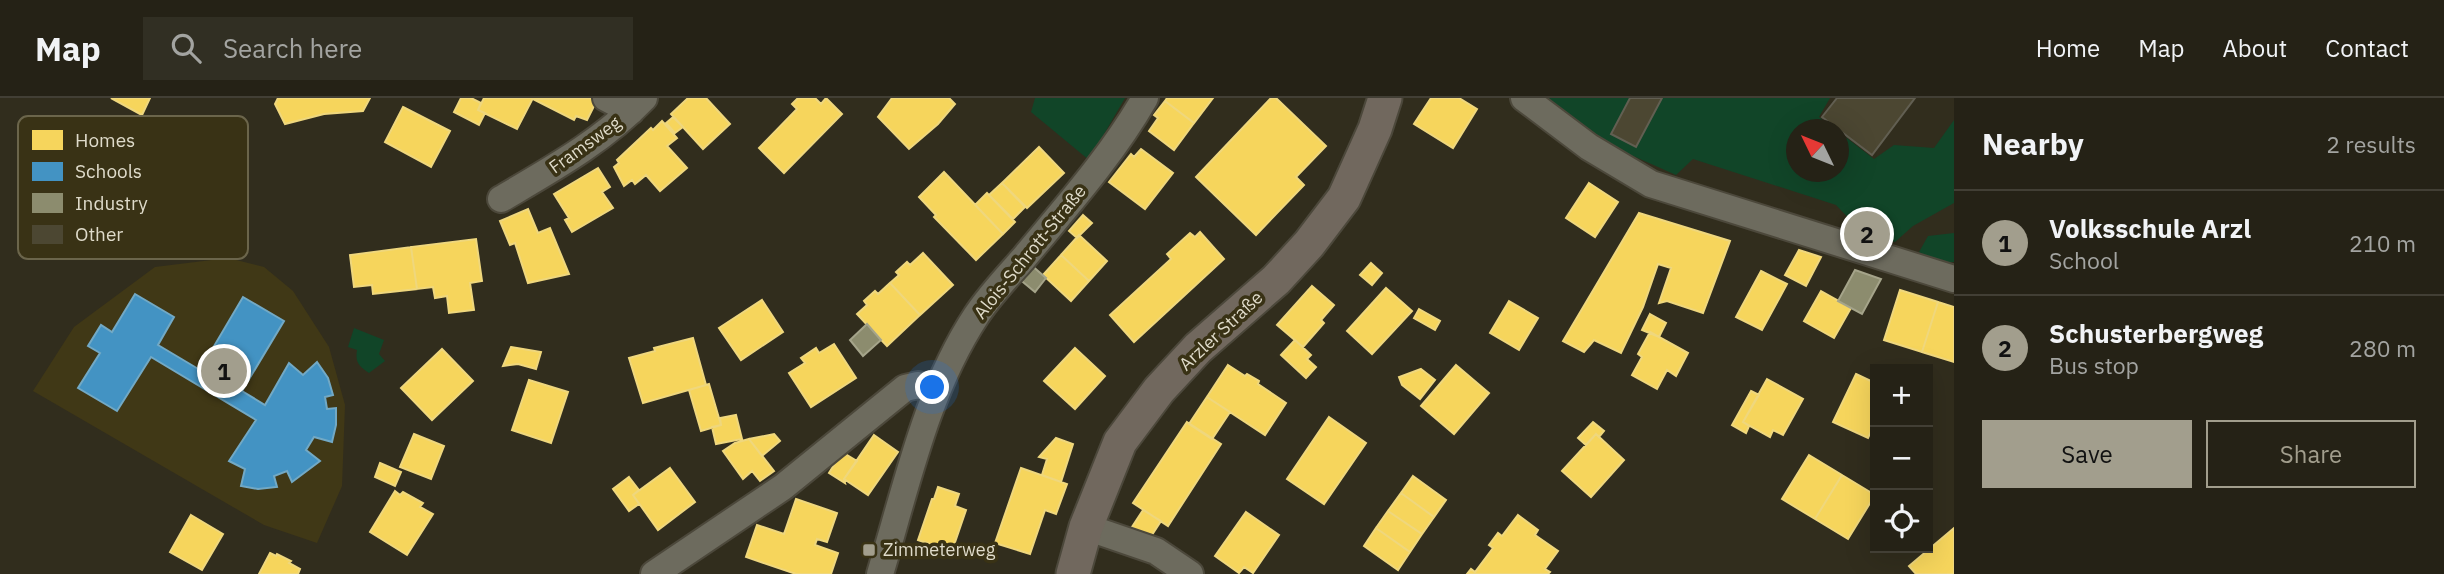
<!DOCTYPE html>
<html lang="en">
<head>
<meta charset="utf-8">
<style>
	body { margin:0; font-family:"IBM Plex Sans",sans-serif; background:#312f23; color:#f1f3f6 }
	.controls { position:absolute; right:21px; bottom:21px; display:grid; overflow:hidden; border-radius:0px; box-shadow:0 7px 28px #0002 }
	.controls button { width:63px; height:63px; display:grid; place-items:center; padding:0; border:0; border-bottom:2px solid #423f35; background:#252216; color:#f1f3f6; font:35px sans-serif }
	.compass { position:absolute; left:1786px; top:21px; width:63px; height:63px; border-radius:50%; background:#252216; box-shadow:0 7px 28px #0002; rotate:313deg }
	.you { position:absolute; left:933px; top:290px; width:24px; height:24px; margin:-18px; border:5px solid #fff; border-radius:50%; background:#1a73e8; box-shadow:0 0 0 10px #1a73e833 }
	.badge { display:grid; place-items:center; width:46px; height:46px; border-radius:50%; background:#a29e8d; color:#111; font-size:23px; font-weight:700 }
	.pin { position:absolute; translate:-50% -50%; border:4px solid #fff; box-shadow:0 2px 7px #0006 }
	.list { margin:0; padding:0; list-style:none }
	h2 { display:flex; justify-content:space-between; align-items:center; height:91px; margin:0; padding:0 28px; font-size:30px }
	h2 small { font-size:23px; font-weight:400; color:#a3a4a1 }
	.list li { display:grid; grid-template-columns:46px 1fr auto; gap:21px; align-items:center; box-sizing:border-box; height:105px; padding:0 28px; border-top:2px solid #423f35 }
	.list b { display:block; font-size:26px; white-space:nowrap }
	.list p { margin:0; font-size:23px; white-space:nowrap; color:#a3a4a1 }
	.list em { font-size:23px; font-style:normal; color:#a3a4a1 }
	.actions { display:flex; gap:14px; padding:21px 28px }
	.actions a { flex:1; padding:16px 0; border:2px solid #a29e8d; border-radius:0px; text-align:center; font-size:24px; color:#a29e8d }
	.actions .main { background:#a29e8d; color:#111 }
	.icon { flex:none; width:38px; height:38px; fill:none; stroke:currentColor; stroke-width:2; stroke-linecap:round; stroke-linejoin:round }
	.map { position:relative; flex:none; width:1954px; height:476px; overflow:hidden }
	header { display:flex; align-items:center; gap:42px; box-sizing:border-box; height:98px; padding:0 35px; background:#252216; border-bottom:2px solid #423f35 }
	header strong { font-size:33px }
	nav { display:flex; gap:38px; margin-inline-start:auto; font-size:24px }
	.search { width:490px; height:63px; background:#312f23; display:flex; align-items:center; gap:18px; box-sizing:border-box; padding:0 24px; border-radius:0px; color:#a3a4a1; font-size:26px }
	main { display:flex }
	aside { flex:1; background:#252216 }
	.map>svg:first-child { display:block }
	.built { fill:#403816 }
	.green { fill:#114528 }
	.homes { fill:#f6d55c; stroke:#efd77d; stroke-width:2 }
	.schools { fill:#4393c3; stroke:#72a9c5; stroke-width:2 }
	.industry { fill:#8c8c6e; stroke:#a5a48a; stroke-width:2 }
	.building { fill:#4c4732; stroke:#625f52; stroke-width:2 }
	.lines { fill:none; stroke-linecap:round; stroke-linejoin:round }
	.minor-casing { stroke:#4c483b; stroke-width:30 }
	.major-casing { stroke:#4c483b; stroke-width:37 }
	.minor { stroke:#6d6b5e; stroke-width:26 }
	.major { stroke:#71685e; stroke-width:33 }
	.poi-dot { fill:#a29e8d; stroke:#393215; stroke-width:2.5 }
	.labels { text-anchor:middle; stroke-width:7; stroke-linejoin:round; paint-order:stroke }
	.street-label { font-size:18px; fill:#dfdbca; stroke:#393215 }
	.poi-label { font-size:18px; fill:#dfdbca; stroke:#393215; text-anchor:start }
	.key { fill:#393215; stroke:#6b654b; stroke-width:2 }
	.key-label { font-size:19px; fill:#dfdbca }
</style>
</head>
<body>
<header>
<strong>Map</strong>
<div class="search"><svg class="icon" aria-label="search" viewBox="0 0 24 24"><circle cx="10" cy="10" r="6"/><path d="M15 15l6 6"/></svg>Search here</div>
<nav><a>Home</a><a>Map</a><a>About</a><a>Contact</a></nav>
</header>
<main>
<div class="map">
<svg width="1954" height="476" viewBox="0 0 1954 476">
	<rect width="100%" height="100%" fill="#312d1d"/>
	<path class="built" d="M228 160 264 169 293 193 329 249 345 307 342 388 317 445 264 427 33 293 74 229 155 169Z"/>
	<path class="green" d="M1035 0H1125L1089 62 1031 14Z
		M1548 0H1830L1819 19 1835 31 1797 32V74H1839V34L1874 61 1894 47 1934 50 1954 22V105L1913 128 1895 144 1862 134 1836 107 1693 61 1676 77 1613 49Z
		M1954 135V164L1939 165 1919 154 1928 138Z
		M354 230 384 242 379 256 385 263 369 275C359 268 355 265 357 252L348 249Z"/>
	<path class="homes" d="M111 0H150L142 17Z
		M278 0H370L363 13 324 16 285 26 275 6Z
		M461 0H471L481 5 478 12 485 15 479 27 454 14Z
		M484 0H533L517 31 478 12Z
		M594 0 597 2 587 22 576 18 574 22 533 1Z
		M688 0H706L730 26 703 51 671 16Z
		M798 0H815L821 6 826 0 842 16 784 75 759 50 797 11 792 6Z
		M892 0H949L955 6 938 26 909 51 878 19Z
		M1167 0H1213L1194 25 1165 3Z
		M1271 0H1276L1326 48 1296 79 1304 87 1256 137 1196 79Z
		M1431 0H1459L1477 11 1453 50 1414 26Z
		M1165 3 1194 25 1174 52 1149 33 1158 20 1154 17Z
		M403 9 450 33 431 69 385 44Z
		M673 19 683 29 675 35 666 25Z
		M662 23 677 40 667 48 687 70 660 93 646 77 635 86 632 82 624 88 614 69 619 65 617 62 651 30 653 32Z
		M1039 49 1064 75 1027 110 1002 85Z
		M1141 51 1173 75 1145 111 1109 84 1131 56 1134 59Z
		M598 70 610 89 602 94 613 110 572 134 565 122 569 120 554 96Z
		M944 74 1003 136 976 162 934 119 936 117 919 99Z
		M1002 85 1025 109 1013 121 989 97Z
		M1589 85 1618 104 1595 139 1566 120Z
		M987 95 1015 124 1003 136 975 107Z
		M528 111 538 135 550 130 569 176 528 185 515 145 510 147 500 123Z
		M1639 115 1730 143 1703 215 1667 203 1659 205 1671 170 1658 166 1643 209 1621 255 1594 242 1584 254 1563 243Z
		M1083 117 1092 125 1077 140 1069 133Z
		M1200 134 1224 161 1134 244 1110 217 1171 161 1167 156 1190 135 1195 139Z
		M1079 137 1107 163 1089 183 1061 157Z
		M476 141 482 183 470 185 474 212 449 215 447 198 435 200 433 189 417 191 411 149Z
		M411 149 417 191 373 196 372 187 354 189 350 157Z
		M1799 152 1821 159 1806 188 1785 177Z
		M923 155 953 187 920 217 890 185 899 177 896 174 907 164 910 167Z
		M1061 157 1089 183 1071 203 1043 177Z
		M1371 165 1382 175 1372 187 1360 177Z
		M1761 173 1787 186 1762 232 1736 219Z
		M890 185 920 217 887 248 857 216 867 207 864 203 875 193 878 196Z
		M1312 188 1334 207 1321 222 1324 225 1303 249 1277 227Z
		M1386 190 1412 213 1372 256 1347 233Z
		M1900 192 1938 204 1922 254 1884 242Z
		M1821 193 1851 210 1834 240 1804 223Z
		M762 202 783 234 741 262 719 230Z
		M1509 203 1538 220 1519 252 1490 235Z
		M1938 204 1954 209V264L1922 254Z
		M1419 211 1440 223 1435 232 1414 220Z
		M1650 216 1666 225 1659 239 1642 232Z
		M1650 234 1688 255 1676 278 1667 272 1657 291 1632 277 1642 259 1638 256Z
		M693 240 706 287 643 305 629 260 655 253 654 250Z
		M1295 242 1311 257 1307 261 1316 269 1306 280 1281 257Z
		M834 246 856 280 811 309 789 275 805 265 801 260 816 250 819 255Z
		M511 249 541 254 536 271 518 266 503 268Z
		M1075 250 1105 278 1075 311 1044 283Z
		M442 251 473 283 432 322 401 290Z
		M1228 267 1245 278 1247 276 1259 283 1258 286 1286 305 1265 337 1207 299Z
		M1456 267 1489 295 1454 336 1421 308Z
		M1421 271 1435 282 1420 301 1402 287 1399 279Z
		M1856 276 1875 285V325L1868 340 1833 324Z
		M1767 281 1803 301 1783 337 1773 332 1770 339 1743 324Z
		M529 282 568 294 551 345 512 332Z
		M709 286 721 327 701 333 689 292Z
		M1751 293 1759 297 1743 324 1749 328 1746 335 1732 327Z
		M1207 299 1230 314 1212 341 1189 326Z
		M736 317 742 341 716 346 712 329 721 327 720 320Z
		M1329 319 1366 345 1324 406 1287 381Z
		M1187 324 1221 346 1168 428 1133 405Z
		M1593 324 1604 333 1599 339 1596 336 1586 347 1578 340Z
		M414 336 444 348 431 381 400 369Z
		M774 336 780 343 762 358 749 341Z
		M1596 336 1624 362 1591 399 1562 373Z
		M874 337 898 354 868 397 844 381Z
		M1056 340 1073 346 1061 384 1042 377 1047 361 1039 359Z
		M749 341 774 373 760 383 752 373 743 381 723 353 735 345Z
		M842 354 857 363 844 381 845 385 829 375Z
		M1809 357 1842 377 1815 421 1782 401Z
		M380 365 401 374 395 388 375 379Z
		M670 370 695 404 658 432 633 397Z
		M1021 370 1067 386 1056 416 1045 412 1030 456 995 445Z
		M1842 377 1875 397 1848 441 1815 421Z
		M1413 378 1446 402 1434 419 1401 395Z
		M629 379 639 392 633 397 639 406 629 413 613 391Z
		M938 389 959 396 955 408 966 412 952 453 918 442 932 401H934Z
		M395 393 400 397 403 394 423 405 420 409 433 416 407 457 370 434Z
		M1401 395 1434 419 1422 436 1388 413Z
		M796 401 837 415 827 444 817 441 815 447 838 455 831 476H796L746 459 757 427 784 436Z
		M1143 412 1161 423 1150 440 1132 429Z
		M1388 413 1422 436 1410 454 1376 430Z
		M1246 414 1279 437 1253 475 1244 469 1239 475 1215 458Z
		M191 417 223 436 202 472 170 454Z
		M1518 417 1538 432 1535 437 1558 453 1545 471 1550 474 1548 476H1467L1471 471 1475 474 1493 450 1489 447 1498 435 1502 438Z
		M1376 430 1410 454 1398 472 1364 448Z
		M1954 430V476H1916L1909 468Z
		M270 455 276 458 277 456 291 463 289 465 300 471 298 476H259Z"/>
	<path class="schools" d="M135 196 174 219 158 247 200 272 243 199 284 223 242 293 265 307 289 265 303 277 317 264 328 280 333 297 325 299 327 311 336 310V327L332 344 314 339 306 352 320 363 292 384 287 373 274 378 277 389 258 391 241 388 245 371 229 363 256 322 151 259 117 313 78 290 100 255 88 248 101 227 112 234Z"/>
	<path class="industry" d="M1030 166 1046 180 1035 194 1018 180Z
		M1855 172 1881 181 1862 216 1838 203Z
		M867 226 881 242 863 258 850 242Z"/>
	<path class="building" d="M1630 0H1662L1636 49 1611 36Z
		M1837 0H1915L1872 57 1822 19Z"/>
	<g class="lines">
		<defs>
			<path id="minor" d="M606 0 631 13
				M1524 0 1589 49 1651 86 1954 181
				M501 101C552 71 603 43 644 0
				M1086 429 1156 453 1190 476
				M654 476 783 389 905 290 918 287 936 293
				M880 476C906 390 926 294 976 218 989 198 1007 179 1023 161 1066 109 1111 59 1145 0"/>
			<path id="major" d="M1073 476 1086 429 1120 344 1159 292 1198 250 1276 182 1309 146 1344 100 1375 31 1385 0"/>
		</defs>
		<use href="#minor" class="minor-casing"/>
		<use href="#major" class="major-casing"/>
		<use href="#minor" class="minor"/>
		<use href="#major" class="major"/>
	</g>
	<rect class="poi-dot" x="862" y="445" width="14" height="14" rx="3.5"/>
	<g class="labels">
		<g class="street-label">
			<text transform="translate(585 47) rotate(-36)" y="6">Framsweg</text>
			<text transform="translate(1030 154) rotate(-51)" y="6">Alois-Schrott-Straße</text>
			<text transform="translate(1221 233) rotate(-43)" y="6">Arzler Straße</text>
		</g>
		<g class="poi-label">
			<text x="883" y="458">Zimmeterweg</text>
		</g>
	</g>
	<rect x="18" y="18" width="230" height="143" rx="10" class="key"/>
	<rect x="32" y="32" width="31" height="20" fill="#f6d55c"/>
	<rect x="32" y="64" width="31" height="19" fill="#4393c3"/>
	<rect x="32" y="95" width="31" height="20" fill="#8c8c6e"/>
	<rect x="32" y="127" width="31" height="19" fill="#4c4732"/>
	<g class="key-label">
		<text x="75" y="49">Homes</text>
		<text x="75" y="80">Schools</text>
		<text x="75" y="112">Industry</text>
		<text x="75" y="143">Other</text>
	</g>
</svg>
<div class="controls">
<button>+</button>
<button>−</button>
<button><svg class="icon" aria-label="locate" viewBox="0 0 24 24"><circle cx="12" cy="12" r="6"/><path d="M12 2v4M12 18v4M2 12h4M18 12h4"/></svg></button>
</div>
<svg class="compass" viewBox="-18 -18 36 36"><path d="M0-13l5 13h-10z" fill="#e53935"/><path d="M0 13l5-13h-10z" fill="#a3a4a1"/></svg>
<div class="you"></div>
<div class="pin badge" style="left:224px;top:273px">1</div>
<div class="pin badge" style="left:1867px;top:136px">2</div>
</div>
<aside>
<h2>Nearby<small>2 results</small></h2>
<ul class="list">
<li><span class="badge">1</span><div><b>Volksschule Arzl</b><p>School</p></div><em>210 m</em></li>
<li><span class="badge">2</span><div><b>Schusterbergweg</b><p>Bus stop</p></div><em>280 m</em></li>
</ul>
<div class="actions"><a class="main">Save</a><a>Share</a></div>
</aside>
</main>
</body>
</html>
